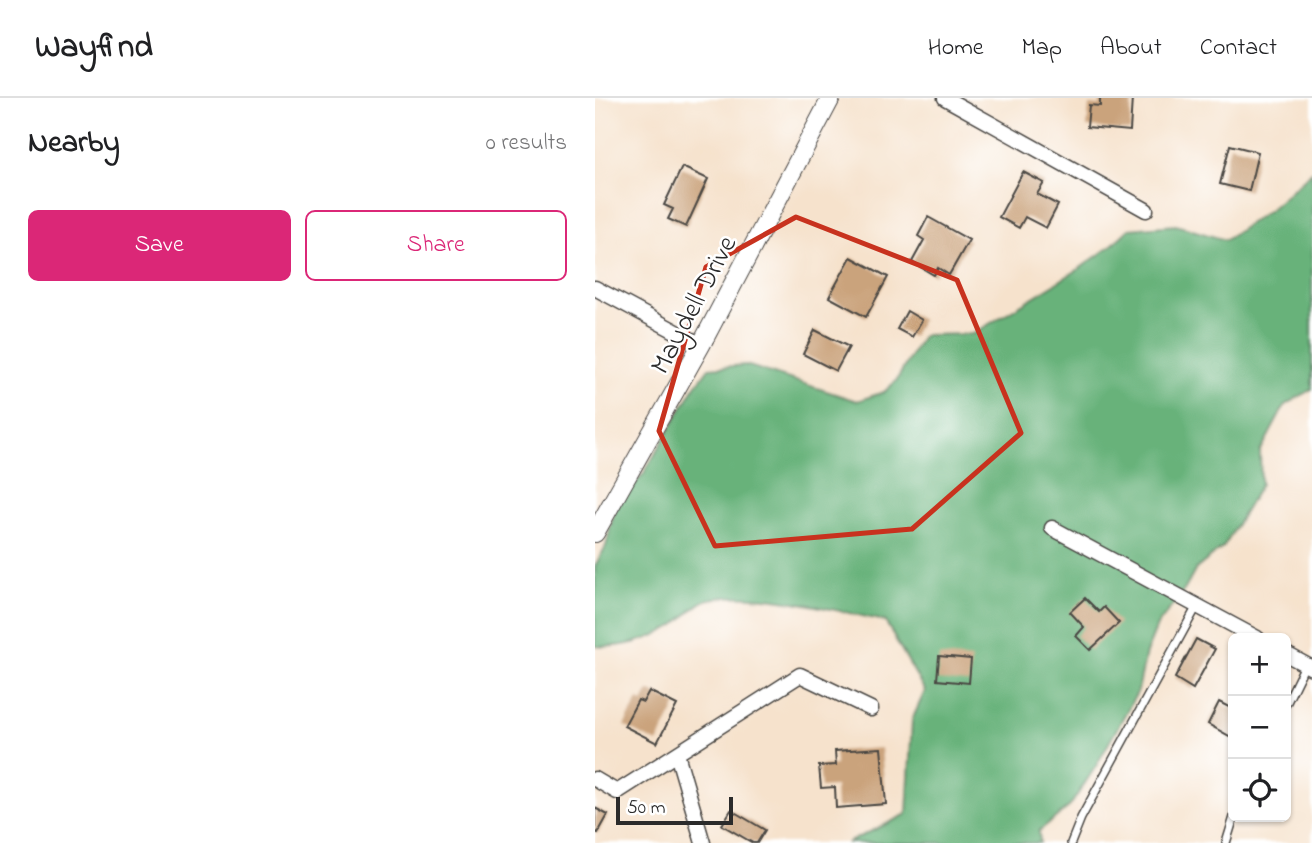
<!DOCTYPE html>
<html lang="en">
<head>
<meta charset="utf-8">
<style>
	body { margin:0; font-family:"Indie Flower",sans-serif; background:#f2f2f2; color:#202124 }
	.controls { position:absolute; right:21px; bottom:21px; display:grid; overflow:hidden; border-radius:10px; box-shadow:0 2px 5px #0004 }
	.controls button { width:63px; height:63px; display:grid; place-items:center; padding:0; border:0; border-bottom:2px solid #e0e0e0; background:#fff; color:#202124; font:35px sans-serif }
	.scale { position:absolute; left:21px; bottom:18px; width:117px; box-sizing:border-box; padding-left:7px; border:4px solid #2b2b2b; border-top:0; font-size:19px; line-height:24px; white-space:nowrap; color:#2b2b2b; -webkit-text-stroke:5px #fff; paint-order:stroke }
	.list { margin:0; padding:0; list-style:none }
	h2 { display:flex; justify-content:space-between; align-items:center; height:91px; margin:0; padding:0 28px; font-size:30px }
	h2 small { font-size:23px; font-weight:400; color:#757577 }
	.actions { display:flex; gap:14px; padding:21px 28px }
	.actions a { flex:1; padding:16px 0; border:2px solid #db2777; border-radius:10px; text-align:center; font-size:24px; color:#db2777 }
	.actions .main { background:#db2777; color:#fff }
	.icon { flex:none; width:38px; height:38px; fill:none; stroke:currentColor; stroke-width:2; stroke-linecap:round; stroke-linejoin:round }
	.map { position:relative; flex:none; width:717px; height:745px; overflow:hidden }
	header { display:flex; align-items:center; gap:42px; box-sizing:border-box; height:98px; padding:0 35px; background:#fff; border-bottom:2px solid #e0e0e0 }
	header strong { font-size:33px }
	nav { display:flex; gap:38px; margin-inline-start:auto; font-size:24px }
	main { display:flex }
	aside { flex:1; background:#fff }
	.map>svg:first-child { display:block }
	.forest { fill:#68b27a; stroke:#4a6e52; stroke-width:2 }
	.building { fill:#caa37b }
	.lines { fill:none; stroke-linecap:round; stroke-linejoin:round }
	.service-casing { stroke:#494643; stroke-width:10 }
	.minor-casing { stroke:#494643; stroke-width:17 }
	.tertiary-casing { stroke:#494643; stroke-width:20 }
	.service { stroke:#fff; stroke-width:7 }
	.minor { stroke:#fff; stroke-width:14 }
	.tertiary { stroke:#fff; stroke-width:18 }
	.marked { fill:none; stroke:#c8321e; stroke-width:5; stroke-linejoin:round }
	.labels { text-anchor:middle; stroke-width:5; stroke-linejoin:round; paint-order:stroke }
	.street-label { font-size:28px; fill:#2b2b2b; stroke:#fff }
</style>
</head>
<body>
<header>
<strong>Wayfind</strong>
<nav><a>Home</a><a>Map</a><a>About</a><a>Contact</a></nav>
</header>
<main>
<aside>
<h2>Nearby<small>0 results</small></h2>
<ul class="list">
</ul>
<div class="actions"><a class="main">Save</a><a>Share</a></div>
</aside>
<div class="map">
<svg width="717" height="745" viewBox="0 0 717 745">
	<rect width="100%" height="100%" fill="#fff"/>
	<filter id="ink" filterUnits="userSpaceOnUse"><feTurbulence type="fractalNoise" baseFrequency=".0143" numOctaves="2"/><feDisplacementMap in="SourceGraphic" scale="14" xChannelSelector="R" yChannelSelector="G"/><feConvolveMatrix kernelMatrix="1 2 1 2 8 2 1 2 1" color-interpolation-filters="sRGB"/></filter>
	<filter id="wash" filterUnits="userSpaceOnUse"><feTurbulence type="fractalNoise" baseFrequency=".00686" numOctaves="4" result="noise"/><feDisplacementMap in="SourceGraphic" scale="28" xChannelSelector="R" yChannelSelector="G"/><feGaussianBlur stdDeviation="1.57" result="paint"/><feColorMatrix in="noise" values="0 0 0 0 0 0 0 0 0 0 0 0 0 0 0 0 0 1.4 0 .05"/><feComposite in="paint" operator="in"/></filter>
	<g filter="url(#wash)">
		<rect width="100%" height="100%" fill="#f6e2cc"/>
		<path class="forest" d="M717 74V291L690 307 665 354 666 386 629 448 601 471 590 491 562 528 551 555 543 593 501 668 475 708 444 733 445 745H252L312 716 317 622 330 593 290 523C243 513 161 491 115 501 101 504 89 522 77 529 55 542 25 551 0 548V468L11 448 20 410 49 375 99 290 114 270 151 267 262 303 289 294 301 283 328 237 378 236 484 171 516 148 534 131 581 127 630 142 674 112Z"/>
		<g id="blocks">
			<path class="building" d="M505 0H537L535 33 492 29 494 7 505 8Z
				M635 47 663 54 654 93 625 86Z
				M87 69 113 81 91 129 73 121 78 111 69 107Z
				M428 74 449 85 442 96 463 107 451 130 430 119 424 130 404 119Z
				M333 119 374 142 354 177 343 170 339 177 317 164 329 142 323 138Z
				M256 159 293 179 271 219 234 199Z
				M312 213 327 222 317 239 302 231Z
				M220 232 254 249 241 273 208 256Z
				M490 500 504 514 509 509 524 525 495 552 481 538 489 529 475 514Z
				M601 541 620 551 598 591 580 580Z
				M344 558 376 561 374 585 342 582Z
				M54 593 82 607 62 645 29 628 43 602 48 604Z
				M624 604 638 611V640L613 626Z
				M286 650 291 706 241 710 240 689 226 690 224 668 241 667 240 653Z
				M0 710 13 717 3 735 0 734Z
				M136 712 170 732 162 745H158L127 727Z"/>
		</g>
	</g>
	<g filter="url(#ink)">
		<use href="#blocks" fill-opacity="0" stroke="#494643" stroke-width="2"/>
		<g class="lines">
			<defs>
				<path id="service" d="M691 606 710 567
					M476 745 486 720 602 508
					M631 745 639 719"/>
				<path id="minor" d="M350 0 551 112
					M0 190 106 247
					M457 430 662 540
					M691 556 717 570
					M82 656 108 745
					M0 681 22 694 205 577 276 611"/>
				<path id="tertiary" d="M0 435 106 247 236 0"/>
			</defs>
			<use href="#service" class="service-casing"/>
			<use href="#minor" class="minor-casing"/>
			<use href="#tertiary" class="tertiary-casing"/>
			<use href="#service" class="service"/>
			<use href="#minor" class="minor"/>
			<use href="#tertiary" class="tertiary"/>
		</g>
	</g>
	<path class="marked" d="M201 119 362 182 426 335 317 431 120 448 64 333 111 169Z"/>
	<g class="labels">
		<g class="street-label">
			<text transform="translate(97 206) rotate(-62)" y="10">Maydell Drive</text>
		</g>
	</g>
</svg>
<div class="controls">
<button>+</button>
<button>−</button>
<button><svg class="icon" aria-label="locate" viewBox="0 0 24 24"><circle cx="12" cy="12" r="6"/><path d="M12 2v4M12 18v4M2 12h4M18 12h4"/></svg></button>
</div>
<div class="scale">50 m</div>
</div>
</main>
</body>
</html>
